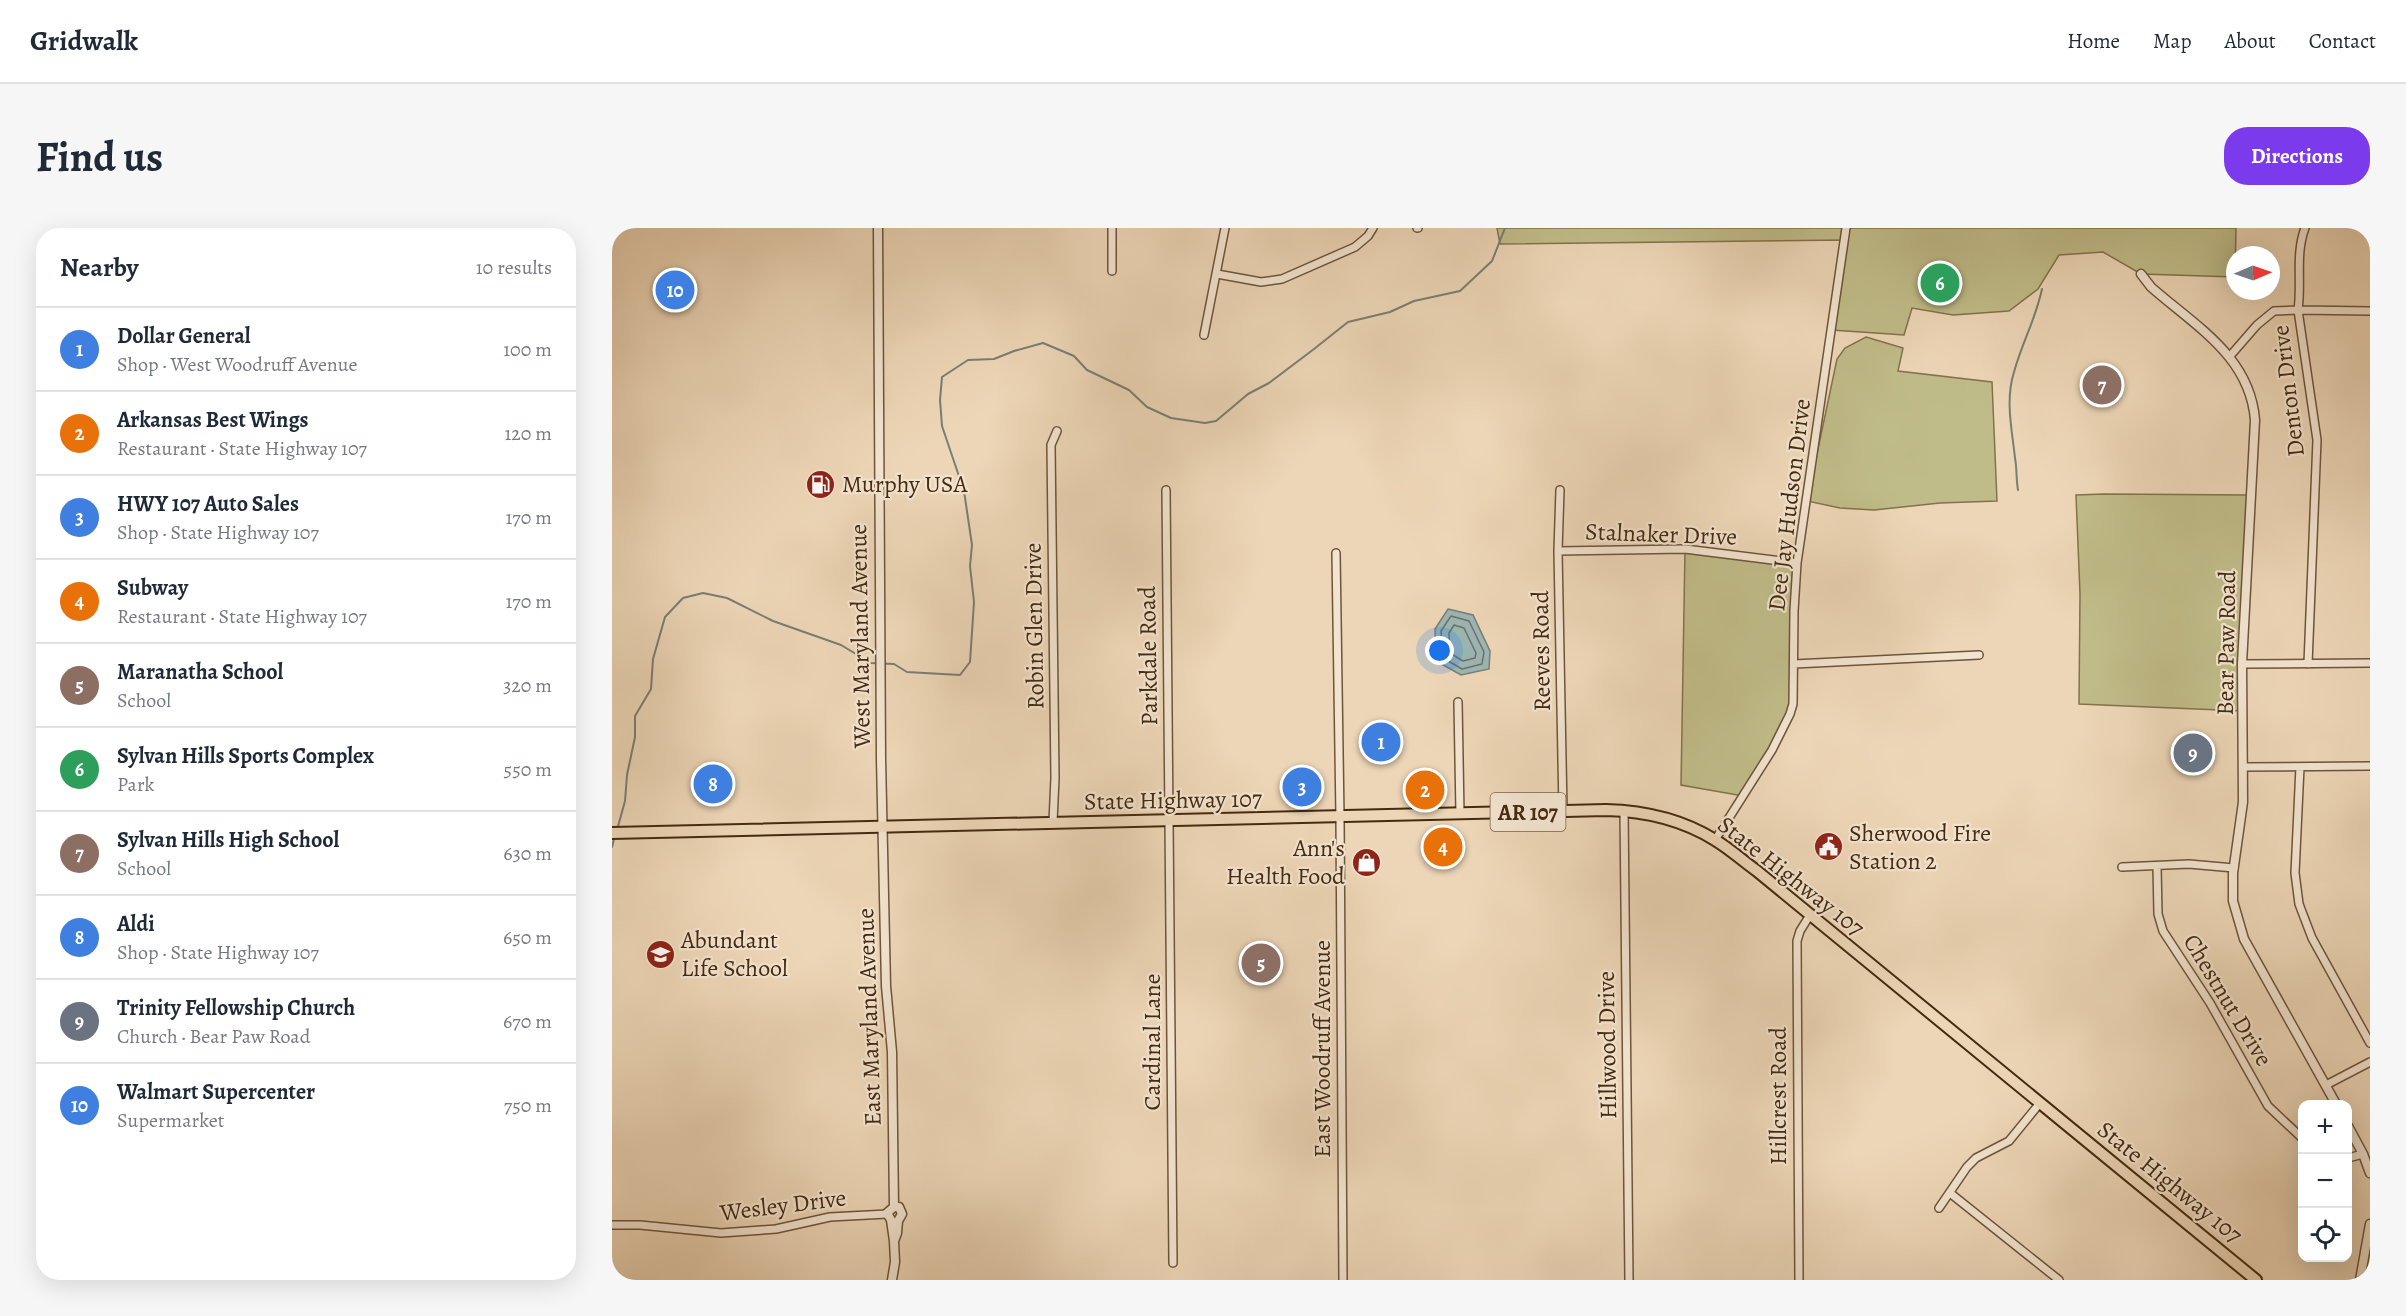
<!DOCTYPE html>
<html lang="en">
<head>
<meta charset="utf-8">
<style>
	body { margin:0; font-family:Alegreya,serif; background:#f6f6f7; color:#1f2937 }
	.controls { position:absolute; right:18px; bottom:18px; display:grid; overflow:hidden; border-radius:12px; box-shadow:0 6px 24px #0002 }
	.controls button { width:54px; height:54px; display:grid; place-items:center; padding:0; border:0; border-bottom:2px solid #e0e1e3; background:#fff; color:#1f2937; font:30px sans-serif }
	.compass { position:absolute; left:1614px; top:18px; width:54px; height:54px; border-radius:50%; background:#fff; box-shadow:0 6px 24px #0002; rotate:88deg }
	.you { position:absolute; left:828px; top:423px; width:21px; height:21px; margin:-15px; border:4px solid #fff; border-radius:50%; background:#1a73e8; box-shadow:0 0 0 9px #1a73e833 }
	.badge { display:grid; place-items:center; width:39px; height:39px; border-radius:50%; background:#7c3aed; color:#fff; font-size:20px; font-weight:700 }
	.pin { position:absolute; translate:-50% -50%; border:3px solid #fff; box-shadow:0 2px 6px #0006 }
	.list { margin:0; padding:0; list-style:none }
	h2 { display:flex; justify-content:space-between; align-items:center; height:78px; margin:0; padding:0 24px; font-size:26px }
	h2 small { font-size:20px; font-weight:400; color:#747a83 }
	.list li { display:grid; grid-template-columns:39px 1fr auto; gap:18px; align-items:center; box-sizing:border-box; height:84px; padding:0 24px; border-top:2px solid #e0e1e3 }
	.list b { display:block; font-size:22px; white-space:nowrap }
	.list p { margin:0; font-size:20px; white-space:nowrap; color:#747a83 }
	.list em { font-size:20px; font-style:normal; color:#747a83 }
	.icon { flex:none; width:33px; height:33px; fill:none; stroke:currentColor; stroke-width:2; stroke-linecap:round; stroke-linejoin:round }
	.map { position:relative; flex:none; width:1758px; height:1052px; overflow:hidden; border-radius:24px }
	header { display:flex; align-items:center; gap:36px; box-sizing:border-box; height:84px; padding:0 30px; background:#fff; border-bottom:2px solid #e0e1e3 }
	header strong { font-size:28px }
	nav { display:flex; gap:33px; margin-inline-start:auto; font-size:21px }
	.intro { display:flex; align-items:center; justify-content:space-between; box-sizing:border-box; height:144px; padding:0 36px }
	h1 { margin:0; font-size:42px }
	.button { padding:15px 27px; border-radius:24px; background:#7c3aed; color:#fff; font-size:21px; font-weight:700 }
	main { display:flex; gap:36px; padding:0 36px }
	aside { flex:1; background:#fff; border-radius:24px; box-shadow:0 6px 24px #0002 }
	.map>svg:first-child { display:block }
	.green { fill:#c0bc89; stroke:#82734c; stroke-width:1.5 }
	.water { fill:#9bb7b6; stroke:#787f74; stroke-width:1.5 }
	.lines { fill:none; stroke-linecap:round; stroke-linejoin:round }
	.shore { stroke:#707063; stroke-width:1.5 }
	.stream { stroke:#787f74; stroke-width:2 }
	.minor-casing { stroke:#6e553a; stroke-width:10 }
	.tertiary-casing { stroke:#6e553a; stroke-width:11 }
	.primary-casing { stroke:#442a10; stroke-width:14 }
	.minor { stroke:#f3e4d0; stroke-width:7 }
	.tertiary { stroke:#f3e4d0; stroke-width:8 }
	.primary { stroke:#edd6b7; stroke-width:10 }
	.labels { text-anchor:middle; stroke-width:4.5; stroke-linejoin:round; paint-order:stroke }
	.shield { fill:#f3e4d0; stroke:#78624a; stroke-width:1.5 }
	.shield-label { font-size:22px; font-weight:bold; fill:#442a10 }
	.street-label { font-size:24px; fill:#442a10; stroke:#f3e4d0 }
	.poi-label { font-size:24px; fill:#442a10; stroke:#f3e4d0; text-anchor:start }
</style>
</head>
<body>
<header>
<strong>Gridwalk</strong>
<nav><a>Home</a><a>Map</a><a>About</a><a>Contact</a></nav>
</header>
<div class="intro"><h1>Find us</h1><a class="button">Directions</a></div>
<main>
<aside>
<h2>Nearby<small>10 results</small></h2>
<ul class="list">
<li><span class="badge" style="background:#3f7fe0">1</span><div><b>Dollar General</b><p>Shop · West Woodruff Avenue</p></div><em>100 m</em></li>
<li><span class="badge" style="background:#e8710a">2</span><div><b>Arkansas Best Wings</b><p>Restaurant · State Highway 107</p></div><em>120 m</em></li>
<li><span class="badge" style="background:#3f7fe0">3</span><div><b>HWY 107 Auto Sales</b><p>Shop · State Highway 107</p></div><em>170 m</em></li>
<li><span class="badge" style="background:#e8710a">4</span><div><b>Subway</b><p>Restaurant · State Highway 107</p></div><em>170 m</em></li>
<li><span class="badge" style="background:#8d6e63">5</span><div><b>Maranatha School</b><p>School</p></div><em>320 m</em></li>
<li><span class="badge" style="background:#2e9e5b">6</span><div><b>Sylvan Hills Sports Complex</b><p>Park</p></div><em>550 m</em></li>
<li><span class="badge" style="background:#8d6e63">7</span><div><b>Sylvan Hills High School</b><p>School</p></div><em>630 m</em></li>
<li><span class="badge" style="background:#3f7fe0">8</span><div><b>Aldi</b><p>Shop · State Highway 107</p></div><em>650 m</em></li>
<li><span class="badge" style="background:#6b7280">9</span><div><b>Trinity Fellowship Church</b><p>Church · Bear Paw Road</p></div><em>670 m</em></li>
<li><span class="badge" style="background:#3f7fe0">10</span><div><b>Walmart Supercenter</b><p>Supermarket</p></div><em>750 m</em></li>
</ul>
</aside>
<div class="map">
<svg width="1758" height="1052" viewBox="0 0 1758 1052">
	<rect width="100%" height="100%" fill="#edd6b7"/>
	<filter id="stains"><feTurbulence type="fractalNoise" baseFrequency=".00333" numOctaves="4"/><feColorMatrix values="0 0 0 0 .2 0 0 0 0 .09 0 0 0 0 .02 0 0 0 .5 -.17"/></filter>
	<radialGradient id="worn" r=".72"><stop offset=".6" stop-color="#630" stop-opacity="0"/><stop offset="1" stop-color="#630" stop-opacity=".3"/></radialGradient>
	<path class="green" d="M885 0H1624L1623 49 1529 46 1491 24 1447 27 1426 61 1397 83 1341 87 1300 80 1292 107 1220 102 1232 12 888 16Z
		M1254 109 1291 120 1286 143 1380 154 1385 273 1328 275 1262 282 1228 280 1195 273 1225 131 1233 120Z
		M1492 266 1639 267 1631 483 1467 476 1468 366 1464 267Z
		M1073 321 1185 335 1178 486 1131 568 1069 557Z"/>
	<path class="water" d="M836 381 861 387 878 423 877 441 849 447 824 433 823 401Z"/>
	<g class="lines">
		<path class="shore" d="M839 388 857 393 872 424 870 436 850 441 831 430 829 403Z
			M842 397 852 400 864 425 863 430 851 433 838 425 837 405Z"/>
		<path class="stream" d="M1406 262C1404 251 1405 240 1403 230 1400 201 1393 173 1402 144 1410 115 1424 90 1430 61
			M5 602 13 573 15 547 23 509V488L39 461 41 431 53 389 71 370 91 365 115 370 161 393 229 417 259 435 282 436 295 444 348 447 358 434 362 374 358 338 360 317 352 263 330 198 328 172 330 149 356 132 382 131 402 123 431 115 462 128 475 142 517 162 535 179 559 190 593 195 604 193 636 166 657 155 702 121 736 94 778 84 802 73 848 63 880 33 893 0
			M0 619 3 607"/>
		<defs>
			<path id="minor" d="M500 0V43
				M805 0H806
				M1693 0C1683 26 1690 55 1686 82L1758 83
				M605 46 649 54 670 51 743 19 756 8 761 0
				M592 107 613 0
				M1618 128 1645 97 1662 83 1686 82 1705 212 1696 436
				M554 262 561 1035
				M948 262 946 323 951 583
				M946 323 1073 321 1185 335
				M724 325 728 589 731 1052
				M1182 436 1367 427
				M1630 436 1758 435
				M846 474 848 586
				M1632 539 1758 538
				M1688 539 1683 645 1687 676 1700 710 1758 815
				M1012 582 1017 1052
				M441 594 443 550 439 217 445 203
				M1103 612 1160 522 1178 486 1181 476 1182 383 1185 335 1234 0
				M1545 638 1546 686 1551 703 1598 775 1656 878 1690 910
				M1510 639 1577 636 1622 640
				M1714 857 1758 834
				M1736 930 1751 926
				M1338 965 1447 1052
				M1327 980 1355 939 1364 930 1397 913 1428 875
				M0 997H28L109 1005 164 1001 218 989 275 986
				M1187 1052 1185 713 1188 703 1198 687"/>
			<path id="tertiary" d="M266 0 269 531 274 758 280 824 282 979
				M1529 46 1539 59C1583 98 1638 128 1643 192L1630 436 1631 574 1621 645V673L1632 711 1724 876
				M1736 898 1751 926 1758 945
				M282 979H287L290 986 286 993 285 1005 282 1013
				M280 1052 283 1034 282 1013 279 992 275 985 282 979
				M1748 1052 1758 996"/>
			<path id="primary" d="M0 605 994 582C1032 583 1071 592 1103 612 1118 621 1131 633 1145 643L1644 1052"/>
		</defs>
		<use href="#minor" class="minor-casing"/>
		<use href="#tertiary" class="tertiary-casing"/>
		<use href="#primary" class="primary-casing"/>
		<use href="#minor" class="minor"/>
		<use href="#tertiary" class="tertiary"/>
		<use href="#primary" class="primary"/>
	</g>
	<defs>
		<symbol id="fuel-disc" viewBox="-11 -11 22 22"><circle r="9.5" fill="#8f2418" stroke="#f3e4d0"/><path d="M-5.5-6h7V0h2V4h1.3V-2.5L3-4.5l.8-.8L6-3V5H2.5V1h-1V6h-7ZM-4.2-4.7v3.2H.2V-4.7Z" fill="#fff"/></symbol>
		<symbol id="civic-disc" viewBox="-11 -11 22 22"><circle r="9.5" fill="#8f2418" stroke="#f3e4d0"/><path d="M-.6-6.5H3V-4.5H.6V-3L4-1V1h2V6H-6V1h2V-1L-.6-3ZM-1.2 2.5V6h2.4V2.5Z" fill="#fff"/></symbol>
		<symbol id="shop-disc" viewBox="-11 -11 22 22"><circle r="9.5" fill="#8f2418" stroke="#f3e4d0"/><path d="M-5-2.5h2.3a2.7 3.5 0 0 1 5.4 0H5L5.5 6h-11ZM-1.5-2.5h3a1.5 2.3 0 0 0-3 0Z" fill="#fff"/></symbol>
		<symbol id="school-disc" viewBox="-11 -11 22 22"><circle r="9.5" fill="#8f2418" stroke="#f3e4d0"/><path d="M0-5L7-2L0 1L-7-2ZM-4 1L0 2.5L4 1V4Q0 6-4 4Z" fill="#fff"/></symbol>
	</defs>
	<g fill-rule="evenodd">
		<use href="#fuel-disc" x="192" y="240" width="33" height="33"/>
		<use href="#civic-disc" x="1200" y="602" width="33" height="33"/>
		<use href="#shop-disc" x="738" y="618" width="33" height="33"/>
		<use href="#school-disc" x="32" y="710" width="33" height="33"/>
	</g>
	<g class="labels">
		<rect class="shield" x="878.5" y="565" width="75" height="38" rx="4.5"/>
		<g class="shield-label">
			<text x="916" y="592">AR 107</text>
		</g>
		<g class="street-label">
			<text transform="translate(1676 163) rotate(-97)" y="8">Denton Drive</text>
			<text transform="translate(1177 277) rotate(-83)" y="8">Dee Jay Hudson Drive</text>
			<text transform="translate(1049 306) rotate(2)" y="8">Stalnaker Drive</text>
			<text transform="translate(422 398) rotate(-91)" y="8">Robin Glen Drive</text>
			<text transform="translate(248 408) rotate(-91)" y="8">West Maryland Avenue</text>
			<text transform="translate(1614 415) rotate(-89)" y="8">Bear Paw Road</text>
			<text transform="translate(929 423) rotate(-91)" y="8">Reeves Road</text>
			<text transform="translate(536 428) rotate(-91)" y="8">Parkdale Road</text>
			<text transform="translate(561 572) rotate(-1)" y="8">State Highway 107</text>
			<text transform="translate(1179 648) rotate(38)" y="8">State Highway 107</text>
			<text transform="translate(1616 772) rotate(59)" y="8">Chestnut Drive</text>
			<text transform="translate(257 789) rotate(-92)" y="8">East Maryland Avenue</text>
			<text transform="translate(540 814) rotate(-90)" y="8">Cardinal Lane</text>
			<text transform="translate(995 817) rotate(-91)" y="8">Hillwood Drive</text>
			<text transform="translate(710 821) rotate(-90)" y="8">East Woodruff Avenue</text>
			<text transform="translate(1166 868) rotate(-90)" y="8">Hillcrest Road</text>
			<text transform="translate(1558 954) rotate(39)" y="8">State Highway 107</text>
			<text transform="translate(171 977) rotate(-7)" y="8">Wesley Drive</text>
		</g>
		<g class="poi-label">
			<text x="230" y="264">Murphy USA</text>
			<text x="1237" y="613">Sherwood Fire<tspan x="1237" dy="28">Station 2</tspan></text>
			<text x="733" y="628" text-anchor="end">Ann's<tspan x="733" dy="28">Health Food</tspan></text>
			<text x="69" y="720">Abundant<tspan x="69" dy="28">Life School</tspan></text>
		</g>
	</g>
	<rect width="100%" height="100%" filter="url(#stains)"/>
	<rect width="100%" height="100%" fill="url(#worn)"/>
</svg>
<div class="controls">
<button>+</button>
<button>−</button>
<button><svg class="icon" aria-label="locate" viewBox="0 0 24 24"><circle cx="12" cy="12" r="6"/><path d="M12 2v4M12 18v4M2 12h4M18 12h4"/></svg></button>
</div>
<svg class="compass" viewBox="-18 -18 36 36"><path d="M0-13l5 13h-10z" fill="#e53935"/><path d="M0 13l5-13h-10z" fill="#747a83"/></svg>
<div class="you"></div>
<div class="pin badge" style="left:769px;top:514px;background:#3f7fe0">1</div>
<div class="pin badge" style="left:813px;top:562px;background:#e8710a">2</div>
<div class="pin badge" style="left:690px;top:559px;background:#3f7fe0">3</div>
<div class="pin badge" style="left:831px;top:619px;background:#e8710a">4</div>
<div class="pin badge" style="left:649px;top:735px;background:#8d6e63">5</div>
<div class="pin badge" style="left:1328px;top:55px;background:#2e9e5b">6</div>
<div class="pin badge" style="left:1490px;top:157px;background:#8d6e63">7</div>
<div class="pin badge" style="left:101px;top:556px;background:#3f7fe0">8</div>
<div class="pin badge" style="left:1581px;top:525px;background:#6b7280">9</div>
<div class="pin badge" style="left:63px;top:62px;background:#3f7fe0">10</div>
</div>
</main>
</body>
</html>
